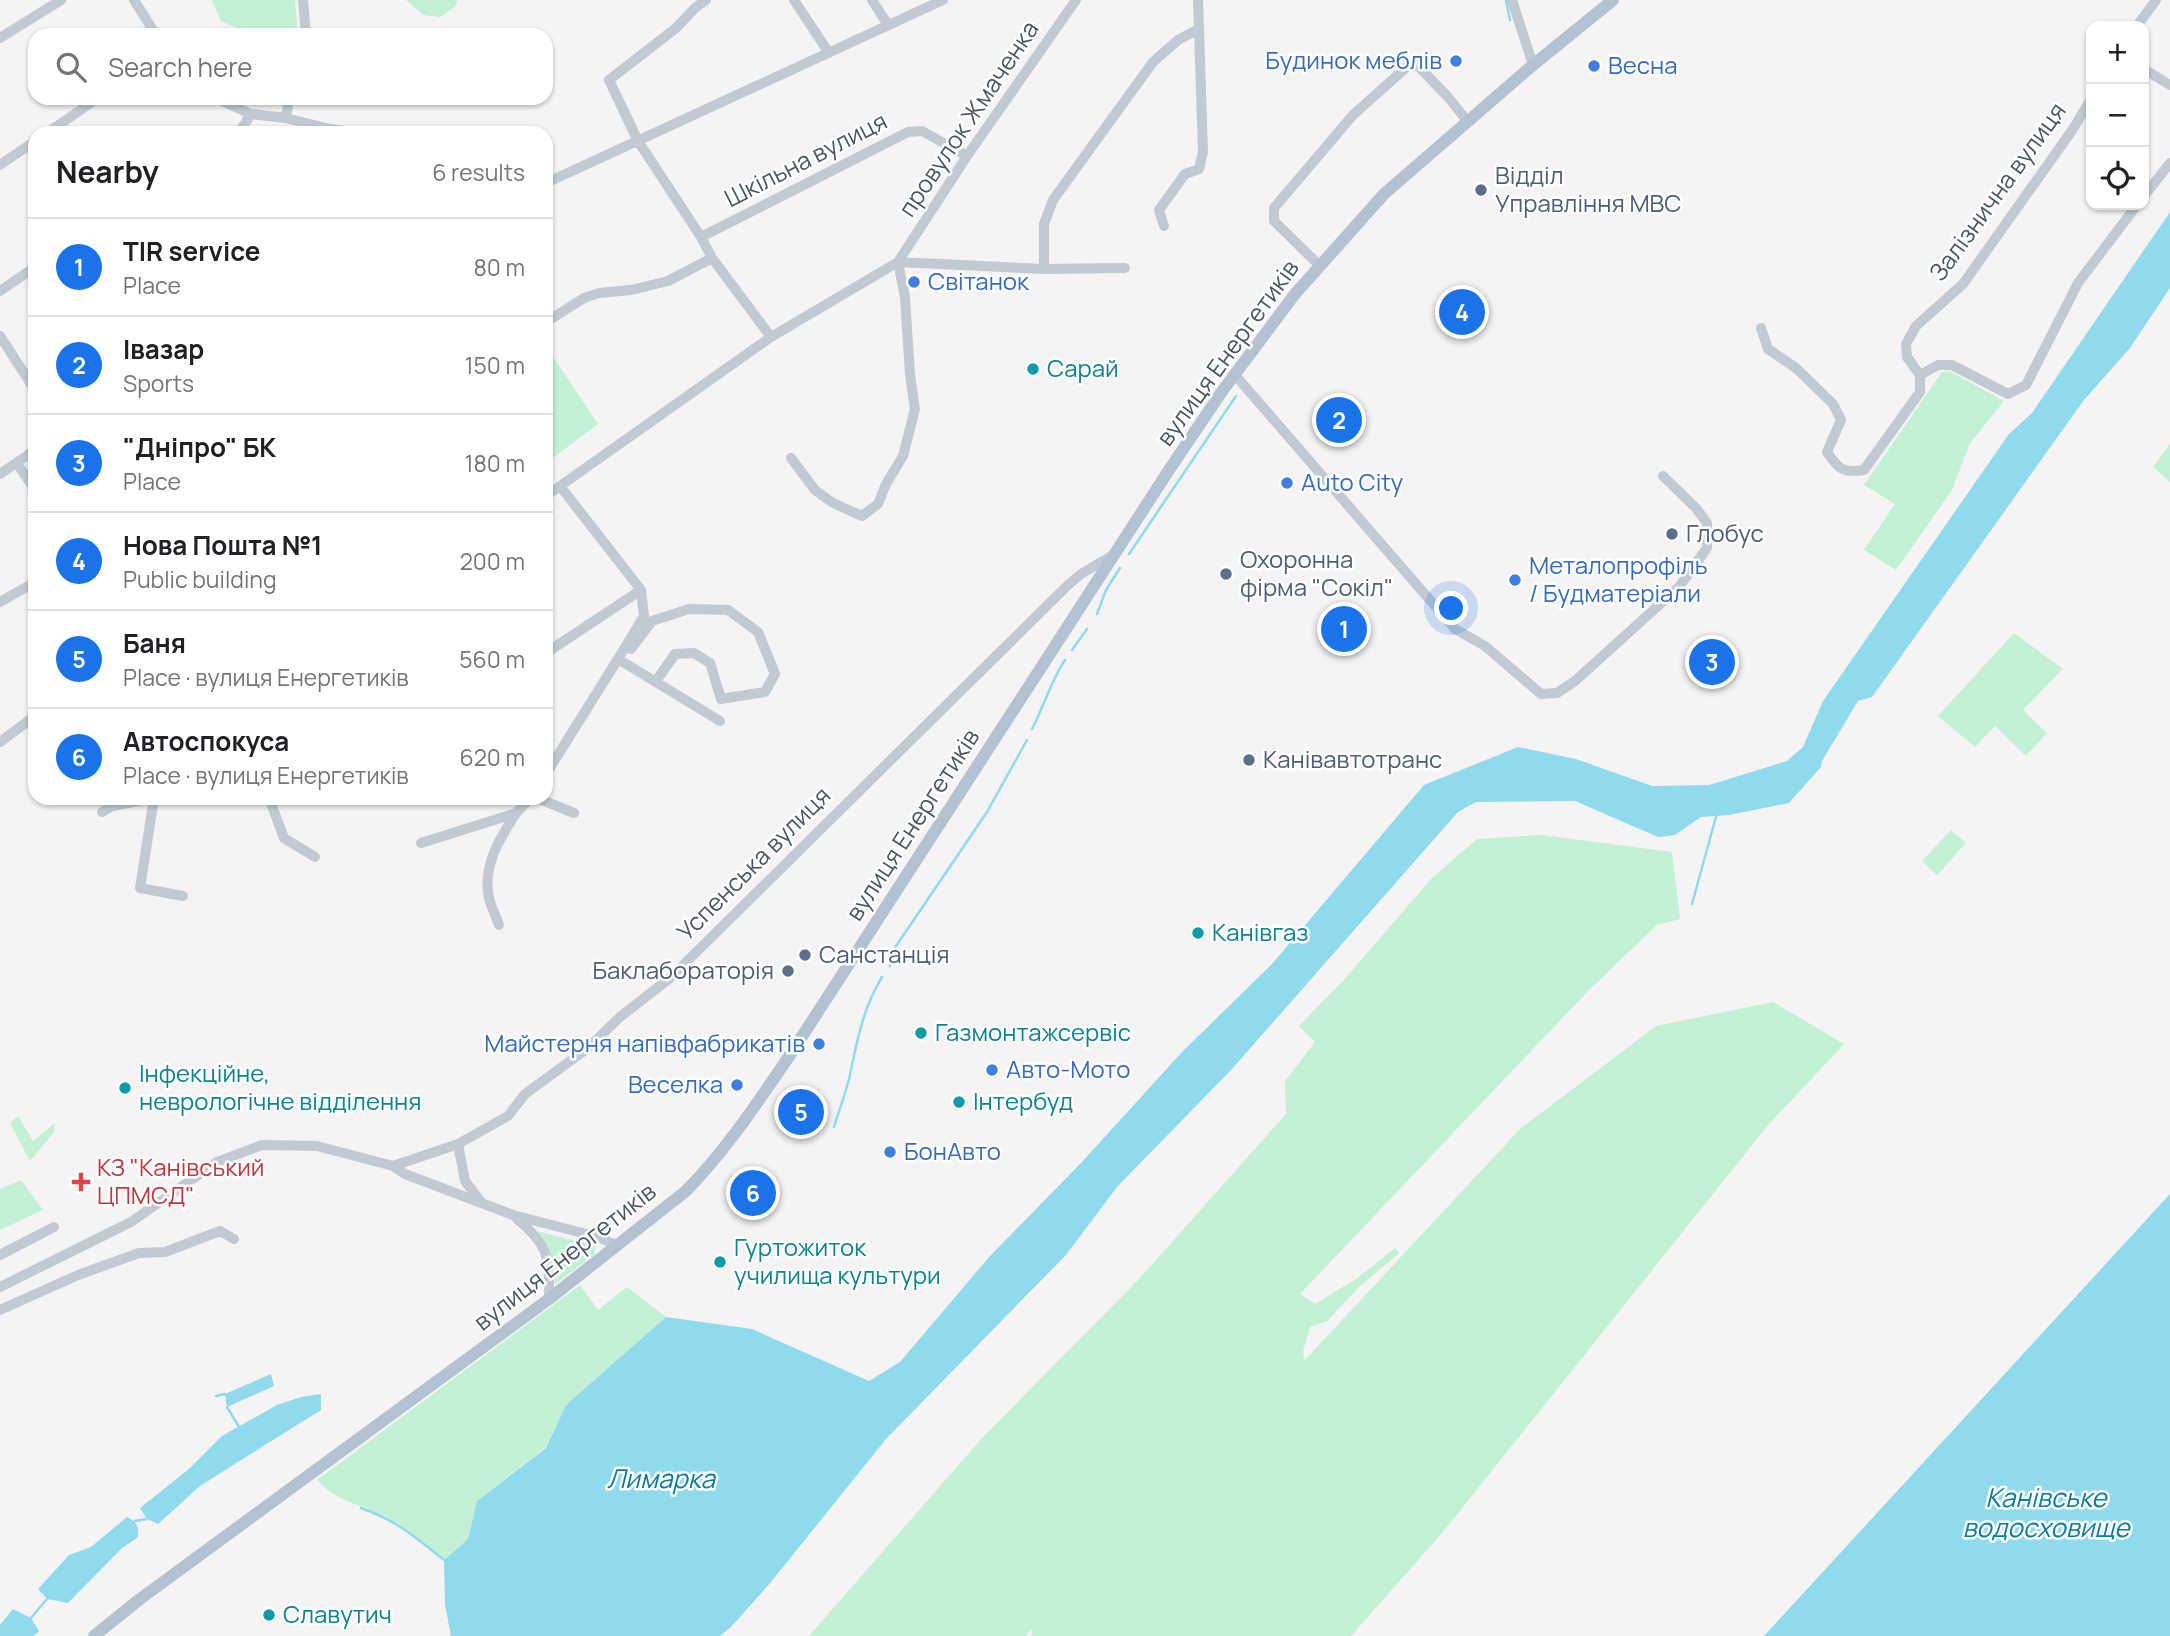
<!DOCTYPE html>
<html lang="en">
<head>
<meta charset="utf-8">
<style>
	body { margin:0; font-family:Manrope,sans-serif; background:#f2f2f2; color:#202124 }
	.controls { position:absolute; right:21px; top:21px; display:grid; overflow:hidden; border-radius:14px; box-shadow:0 2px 5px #0004 }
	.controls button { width:63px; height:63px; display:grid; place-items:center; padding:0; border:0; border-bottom:2px solid #e0e0e0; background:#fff; color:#202124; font:35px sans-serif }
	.you { position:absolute; left:1452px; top:609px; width:24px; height:24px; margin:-18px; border:5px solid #fff; border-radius:50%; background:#1a73e8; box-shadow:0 0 0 10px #1a73e833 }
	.badge { display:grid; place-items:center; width:46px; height:46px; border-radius:50%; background:#1a73e8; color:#fff; font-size:23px; font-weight:700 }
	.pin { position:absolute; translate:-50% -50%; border:4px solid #fff; box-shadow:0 2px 7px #0006 }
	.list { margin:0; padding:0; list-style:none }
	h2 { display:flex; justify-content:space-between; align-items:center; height:91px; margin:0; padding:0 28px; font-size:30px }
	h2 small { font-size:23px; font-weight:400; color:#757577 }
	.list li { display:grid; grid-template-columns:46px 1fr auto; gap:21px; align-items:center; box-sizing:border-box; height:98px; padding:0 28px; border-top:2px solid #e0e0e0 }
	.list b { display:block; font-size:26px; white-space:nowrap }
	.list p { margin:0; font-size:23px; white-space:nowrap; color:#757577 }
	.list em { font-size:23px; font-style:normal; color:#757577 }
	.icon { flex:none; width:38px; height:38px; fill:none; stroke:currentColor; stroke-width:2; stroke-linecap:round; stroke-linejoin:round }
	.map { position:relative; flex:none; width:2170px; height:1636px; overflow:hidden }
	.search { position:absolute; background:#fff; box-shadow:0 2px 5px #0004; left:28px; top:28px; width:525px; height:77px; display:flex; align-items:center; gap:18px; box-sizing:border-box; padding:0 24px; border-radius:21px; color:#757577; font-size:26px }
	.panel { position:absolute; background:#fff; box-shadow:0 2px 5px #0004; left:28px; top:126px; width:525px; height:679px; border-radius:21px }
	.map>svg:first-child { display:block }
	.green { fill:#c3f1d5 }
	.water { fill:#90daee }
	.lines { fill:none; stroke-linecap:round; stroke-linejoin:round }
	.stream { stroke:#90daee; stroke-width:2.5 }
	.minor { stroke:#c1cad2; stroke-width:10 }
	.major { stroke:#b3c2d1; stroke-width:12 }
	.shop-dot { fill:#3f7fe0; stroke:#fff; stroke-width:2.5 }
	.service-dot { fill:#5c6f8a; stroke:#fff; stroke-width:2.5 }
	.culture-dot { fill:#0f9aa8; stroke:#fff; stroke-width:2.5 }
	.health-dot { fill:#e0444e; stroke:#fff; stroke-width:2.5 }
	.labels { text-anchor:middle; stroke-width:5; stroke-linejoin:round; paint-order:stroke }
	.shop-label { font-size:24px; fill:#366cbe; stroke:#fff; text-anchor:start }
	.street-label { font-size:24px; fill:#4a5661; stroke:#fff }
	.service-label { font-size:24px; fill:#4e5e75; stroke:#fff; text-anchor:start }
	.culture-label { font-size:24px; fill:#0d838f; stroke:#fff; text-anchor:start }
	.health-label { font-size:24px; fill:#be3a42; stroke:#fff; text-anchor:start }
	.water-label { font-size:26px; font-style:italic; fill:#0c7c9b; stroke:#fff }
</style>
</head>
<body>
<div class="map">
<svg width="2170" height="1636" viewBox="0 0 2170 1636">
	<rect width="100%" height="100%" fill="#f5f3f3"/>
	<path class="green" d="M212 0H295L298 35H253L221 21Z
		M406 0H458L455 7 440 17 423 15Z
		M546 346 598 424 550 460 546 457Z
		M1949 371 2004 401 1970 443 1952 490 1896 570 1864 550 1895 504 1864 485 1942 372Z
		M2170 444V482L2153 467Z
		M2014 633 2063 669 2023 710 2047 733 2026 756 1995 726 1975 747 1938 716Z
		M1951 830 1966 843 1937 875 1922 861Z
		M1542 835 1672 852 1680 919 1657 925 1589 990 1300 1294 1315 1304 1356 1279 1395 1248 1399 1253 1359 1287 1327 1321 1310 1327 1303 1352 1304 1361 1520 1129 1656 1026 1773 1002 1844 1044 1769 1124 1443 1532 1351 1636H1031L1033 1632 1031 1629 1026 1636H809L983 1437 1141 1277 1286 1114 1285 1081 1315 1042 1299 1026 1342 982 1432 878 1477 839Z
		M18 1116 33 1141 55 1123 54 1132 30 1161 10 1123Z
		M21 1180 43 1210 0 1230V1189Z
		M537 1231 596 1246 594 1255 555 1284 548 1246Z
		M580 1285 598 1310 627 1287 666 1317 566 1405 546 1447 477 1501 468 1539 444 1560C426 1546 409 1529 388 1518 363 1504 337 1503 317 1480Z"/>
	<path class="water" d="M2170 212V288L2130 348 2084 400 1872 697 1858 701 1822 761 1821 767 1789 803 1729 815 1701 817 1675 835 1658 837 1575 801 1476 802 1458 812 1232 1069 1117 1187 1066 1255 886 1439 771 1582 731 1627 720 1636H451L445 1605 444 1560 468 1539 477 1501 546 1448 566 1405 666 1317 752 1329 869 1381 900 1362 990 1256 1081 1163 1182 1052 1272 964 1424 785 1518 747 1576 759 1652 786 1709 785 1787 761 1803 747 1823 701 2009 434 2032 413Z
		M2170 1194V1636H1764Z
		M271 1374 274 1386 227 1407 225 1394Z
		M321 1394V1410L200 1486 158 1524 147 1519 140 1508 189 1469 222 1436 277 1405 301 1397Z
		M127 1517C137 1522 139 1526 138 1537L121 1549 68 1603 47 1599 38 1589 69 1555 91 1547Z
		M13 1609 31 1618 39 1631 34 1636H0V1625Z"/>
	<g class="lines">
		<path class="stream" d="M1506 0 1510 20
			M1129 554 1236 396
			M1097 614 1106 590 1120 568
			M1072 650 1087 629
			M1032 729C1044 706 1051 681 1065 660
			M1692 904 1717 813
			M890 966 892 952 987 812 1027 740
			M834 1127C839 1110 846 1093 850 1075 857 1041 863 1008 882 977
			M216 1396 225 1394
			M227 1407 239 1427
			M361 1508C398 1521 415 1537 444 1560
			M135 1521 147 1519
			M31 1618 47 1599"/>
		<path class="minor" d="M134 0 156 35
			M303 0 306 35
			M706 0 695 8 676 28 609 80 638 141 701 237 712 258 771 337
			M794 0 829 53
			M872 0 888 25
			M1512 0 1533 65
			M2137 26 2156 0
			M0 38 61 0
			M2144 69 2170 85
			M215 98 251 114 286 118 330 129 358 133
			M286 118 289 98
			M47 133 98 98
			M235 133 242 128 251 114
			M0 165 35 141
			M546 183 943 0
			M2144 196 2170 163
			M1164 226 1159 210 1185 174 1199 169 1203 152 1198 0
			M701 237 908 132 922 131 967 156
			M898 262 967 156 1076 0
			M1319 265 1274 221V208L1353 115 1409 65H1417L1448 97 1468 122
			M1044 269V224L1053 200 1153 62 1178 40 1199 29
			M0 291 35 267
			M546 322 584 298 599 293 631 290 668 281 712 258
			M1761 328 1768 349 1796 368 1833 404 1841 420 1827 452C1839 470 1843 473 1864 470L1920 392V375L1907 357 1906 344 1916 326 1963 284 2073 129 2091 99
			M0 336 35 390
			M1235 375 1455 629 1485 646 1541 694 1557 693 1575 681 1679 587 1707 548V523L1696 508 1663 476
			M1920 375 1938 365H1952L2008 394 2026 385 2078 283 2137 205
			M791 458 815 490 833 503 862 516 878 504 886 484 903 456 915 409 910 375 905 297 898 262
			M17 463 35 490
			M0 474 35 450
			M560 486 641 590
			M546 496 771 337 898 262 1044 269 1125 268
			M641 590 644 616 618 659 720 721
			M0 602 35 582
			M631 649 652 621 689 609 728 610 758 632 775 674 765 692 721 699 710 663 694 653 675 654 656 681
			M546 653 641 590
			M0 742 35 716
			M546 774 618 659
			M154 798 140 888 183 896
			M269 798 284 838 315 857
			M537 798 574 813
			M102 812 112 806 155 798
			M421 843 516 813 530 798
			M499 925C496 916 491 907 489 898 482 866 500 838 516 813
			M393 1166 458 1144
			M481 1202 465 1181 458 1144 508 1116 525 1094 588 1048 620 1017 670 978 1068 585 1081 574 1113 555
			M517 1219C550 1246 549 1258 549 1299
			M0 1255 54 1227
			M0 1287 131 1222 217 1162 262 1145 317 1146 393 1166 405 1174 513 1215 598 1237 616 1245
			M0 1310 78 1275 139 1253 165 1252 220 1231 234 1239"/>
		<path class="major" d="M94 1636 140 1599 549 1299 686 1191C726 1150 758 1102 790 1055L1169 470 1223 390 1295 294 1384 194 1533 65 1613 0"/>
	</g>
	<g class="shop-dot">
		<circle cx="1456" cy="61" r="7"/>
		<circle cx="1594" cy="66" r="7"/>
		<circle cx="914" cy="282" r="7"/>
		<circle cx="1287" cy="483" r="7"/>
		<circle cx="1515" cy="580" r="7"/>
		<circle cx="819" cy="1044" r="7"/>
		<circle cx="992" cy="1070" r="7"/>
		<circle cx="737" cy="1085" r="7"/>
		<circle cx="890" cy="1152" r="7"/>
	</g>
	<g class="service-dot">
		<circle cx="1481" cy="190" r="7"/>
		<circle cx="1672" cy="534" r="7"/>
		<circle cx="1226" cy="574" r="7"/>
		<circle cx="1249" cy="760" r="7"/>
		<circle cx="805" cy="955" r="7"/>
		<circle cx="788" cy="971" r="7"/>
	</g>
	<g class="culture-dot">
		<circle cx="1033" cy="369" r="7"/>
		<circle cx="1198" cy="933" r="7"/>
		<circle cx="921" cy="1033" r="7"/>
		<circle cx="125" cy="1088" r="7"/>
		<circle cx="959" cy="1102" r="7"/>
		<circle cx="720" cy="1262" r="7"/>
		<circle cx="269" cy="1615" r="7"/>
	</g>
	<path class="health-dot" d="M77.5 1171.5h7v7h7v7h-7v7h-7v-7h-7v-7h7z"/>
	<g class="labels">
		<g class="shop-label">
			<text x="1442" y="69" text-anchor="end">Будинок меблів</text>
			<text x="1608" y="74">Весна</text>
			<text x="928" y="290">Світанок</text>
			<text x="1301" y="491">Auto City</text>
			<text x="1529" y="574">Металопрофіль<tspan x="1529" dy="28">/ Будматеріали</tspan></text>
			<text x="805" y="1052" text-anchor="end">Майстерня напівфабрикатів</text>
			<text x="1006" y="1078">Авто-Мото</text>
			<text x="723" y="1093" text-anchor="end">Веселка</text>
			<text x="904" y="1160">БонАвто</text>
		</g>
		<g class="street-label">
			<text transform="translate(969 119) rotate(-56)" y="8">провулок Жмаченка</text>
			<text transform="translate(806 160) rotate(-27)" y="8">Шкільна вулиця</text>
			<text transform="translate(1998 192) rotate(-54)" y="8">Залізнична вулиця</text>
			<text transform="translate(1228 353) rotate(-54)" y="8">вулиця Енергетиків</text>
			<text transform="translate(913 825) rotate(-57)" y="8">вулиця Енергетиків</text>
			<text transform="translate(754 864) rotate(-45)" y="8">Успенська вулиця</text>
			<text transform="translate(565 1257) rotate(-38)" y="8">вулиця Енергетиків</text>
		</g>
		<g class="service-label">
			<text x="1495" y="184">Відділ<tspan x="1495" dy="28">Управління МВС</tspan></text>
			<text x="1686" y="542">Глобус</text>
			<text x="1240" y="568">Охоронна<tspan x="1240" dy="28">фірма "Сокіл"</tspan></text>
			<text x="1263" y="768">Канівавтотранс</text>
			<text x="819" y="963">Санстанція</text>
			<text x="774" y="979" text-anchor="end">Баклабораторія</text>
		</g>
		<g class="culture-label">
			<text x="1047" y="377">Сарай</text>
			<text x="1212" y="941">Канівгаз</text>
			<text x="935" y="1041">Газмонтажсервіс</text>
			<text x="139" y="1082">Інфекційне,<tspan x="139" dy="28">неврологічне відділення</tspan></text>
			<text x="973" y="1110">Інтербуд</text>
			<text x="734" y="1256">Гуртожиток<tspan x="734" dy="28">училища культури</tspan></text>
			<text x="283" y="1623">Славутич</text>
		</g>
		<g class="health-label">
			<text x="97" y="1176">КЗ "Канівський<tspan x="97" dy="28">ЦПМСД"</tspan></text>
		</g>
		<g class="water-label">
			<text x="661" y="1488">Лимарка</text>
			<text x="2046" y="1507">Канівське<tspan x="2046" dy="30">водосховище</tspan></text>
		</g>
	</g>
</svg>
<div class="controls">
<button>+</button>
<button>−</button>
<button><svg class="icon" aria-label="locate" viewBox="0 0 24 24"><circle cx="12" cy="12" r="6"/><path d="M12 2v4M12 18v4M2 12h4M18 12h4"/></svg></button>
</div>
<div class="you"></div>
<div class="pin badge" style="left:1344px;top:629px">1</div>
<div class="pin badge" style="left:1339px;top:420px">2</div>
<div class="pin badge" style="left:1712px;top:662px">3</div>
<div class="pin badge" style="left:1462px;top:312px">4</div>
<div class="pin badge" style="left:801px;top:1112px">5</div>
<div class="pin badge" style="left:753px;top:1193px">6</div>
<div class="search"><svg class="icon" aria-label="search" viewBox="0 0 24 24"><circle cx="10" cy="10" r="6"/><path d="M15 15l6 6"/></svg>Search here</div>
<section class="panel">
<h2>Nearby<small>6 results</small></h2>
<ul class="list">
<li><span class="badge">1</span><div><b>TIR service</b><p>Place</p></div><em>80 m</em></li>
<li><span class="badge">2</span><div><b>Івазар</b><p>Sports</p></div><em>150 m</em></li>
<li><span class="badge">3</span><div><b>&quot;Дніпро&quot; БК</b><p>Place</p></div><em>180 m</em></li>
<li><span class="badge">4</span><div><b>Нова Пошта №1</b><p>Public building</p></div><em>200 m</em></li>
<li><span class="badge">5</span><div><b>Баня</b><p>Place · вулиця Енергетиків</p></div><em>560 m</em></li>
<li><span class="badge">6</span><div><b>Автоспокуса</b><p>Place · вулиця Енергетиків</p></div><em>620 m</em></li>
</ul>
</section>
</div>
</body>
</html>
